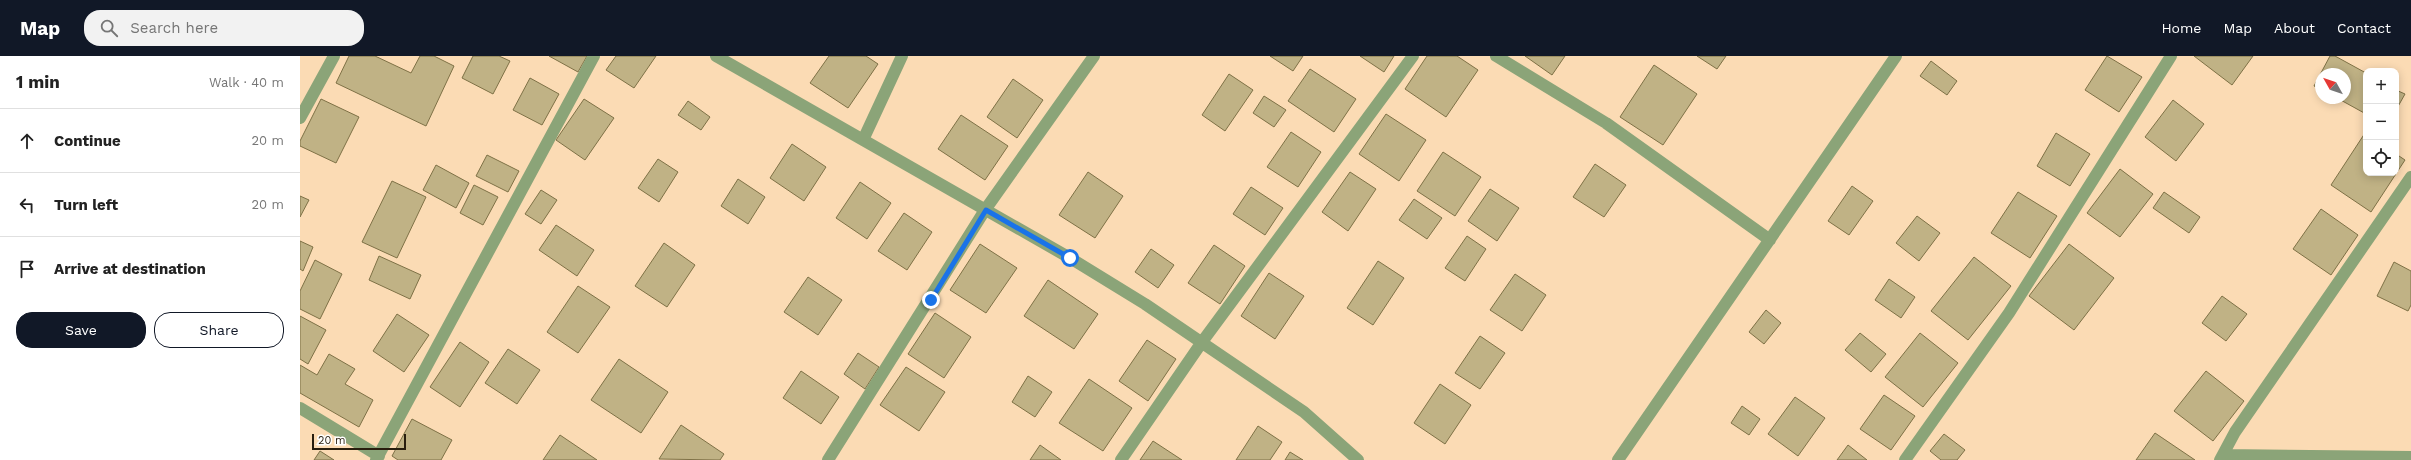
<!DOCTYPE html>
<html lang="en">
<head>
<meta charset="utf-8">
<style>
	body { margin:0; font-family:"Work Sans",sans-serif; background:#f2f2f2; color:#222 }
	.controls { position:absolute; right:12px; top:12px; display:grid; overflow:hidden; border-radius:8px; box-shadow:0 2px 10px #0003 }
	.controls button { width:36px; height:36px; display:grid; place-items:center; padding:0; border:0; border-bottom:1px solid #e0e0e0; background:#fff; color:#222; font:20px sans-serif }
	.compass { position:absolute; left:2015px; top:12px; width:36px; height:36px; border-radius:50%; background:#fff; box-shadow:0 2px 10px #0003; rotate:310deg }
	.scale { position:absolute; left:12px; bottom:10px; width:94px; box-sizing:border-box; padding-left:4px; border:2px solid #281d0e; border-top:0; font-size:11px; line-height:14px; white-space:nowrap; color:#281d0e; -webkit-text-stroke:3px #fff; paint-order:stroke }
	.stop { position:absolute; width:12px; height:12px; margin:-9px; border:3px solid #1a73e8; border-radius:50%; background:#fff }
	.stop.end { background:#1a73e8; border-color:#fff; box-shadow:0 1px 4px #0008 }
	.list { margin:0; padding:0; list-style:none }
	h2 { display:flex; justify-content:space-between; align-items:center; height:52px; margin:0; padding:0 16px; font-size:17px }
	h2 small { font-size:13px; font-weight:400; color:#767676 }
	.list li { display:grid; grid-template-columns:26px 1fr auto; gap:12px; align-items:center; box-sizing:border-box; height:64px; padding:0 16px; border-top:1px solid #e0e0e0 }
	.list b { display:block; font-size:15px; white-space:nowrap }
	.list em { font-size:13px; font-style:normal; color:#767676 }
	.actions { display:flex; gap:8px; padding:12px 16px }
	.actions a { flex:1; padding:9px 0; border:1px solid #111827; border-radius:16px; text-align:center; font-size:14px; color:#111827 }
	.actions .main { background:#111827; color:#fff }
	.icon { flex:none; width:22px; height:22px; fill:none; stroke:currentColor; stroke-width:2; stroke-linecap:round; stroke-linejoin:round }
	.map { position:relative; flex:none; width:2111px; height:404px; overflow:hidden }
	header { display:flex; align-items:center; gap:24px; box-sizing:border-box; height:56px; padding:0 20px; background:#111827; color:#fff }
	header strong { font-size:19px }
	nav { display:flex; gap:22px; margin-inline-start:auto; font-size:14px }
	.search { width:280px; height:36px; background:#f2f2f2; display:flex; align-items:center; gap:10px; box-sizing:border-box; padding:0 14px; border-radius:16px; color:#767676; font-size:15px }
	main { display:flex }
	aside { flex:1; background:#fff }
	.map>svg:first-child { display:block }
	.building { fill:#c0b285; stroke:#7e7146 }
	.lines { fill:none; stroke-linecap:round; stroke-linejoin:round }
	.minor { stroke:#8ba478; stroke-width:12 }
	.route { stroke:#1a73e8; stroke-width:5 }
</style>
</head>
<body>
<header>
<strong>Map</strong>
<div class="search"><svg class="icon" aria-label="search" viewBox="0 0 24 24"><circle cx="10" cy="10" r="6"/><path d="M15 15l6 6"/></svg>Search here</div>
<nav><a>Home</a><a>Map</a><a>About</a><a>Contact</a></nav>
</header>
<main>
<aside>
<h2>1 min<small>Walk · 40 m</small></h2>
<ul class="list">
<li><svg class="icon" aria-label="ahead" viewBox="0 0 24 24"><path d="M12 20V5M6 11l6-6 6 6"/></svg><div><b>Continue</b></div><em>20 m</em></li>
<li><svg class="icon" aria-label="left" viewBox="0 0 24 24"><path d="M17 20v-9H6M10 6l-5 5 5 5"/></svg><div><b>Turn left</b></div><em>20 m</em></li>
<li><svg class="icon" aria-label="arrive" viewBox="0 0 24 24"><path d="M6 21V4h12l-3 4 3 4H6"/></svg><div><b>Arrive at destination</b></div></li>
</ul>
<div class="actions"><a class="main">Save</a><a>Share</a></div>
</aside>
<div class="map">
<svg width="2111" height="404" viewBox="0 0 2111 404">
	<rect width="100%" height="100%" fill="#fbdbb4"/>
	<path class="building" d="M49 0H75L111 17 120 0H134L154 10 126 70 36 27Z
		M173 0H199L210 5 193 38 162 22Z
		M249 0H287L278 16Z
		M316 0H356L334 32 306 14Z
		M529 0H566L578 8 548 52 510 27Z
		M970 0H1003L993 15Z
		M1060 0H1094L1084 16Z
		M1127 0H1157L1178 14 1146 61 1105 33Z
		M1225 0H1265L1252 19Z
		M1397 0H1426L1417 13Z
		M1807 0 1842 21 1819 56 1785 34Z
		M1894 0H1953L1932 29Z
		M2030 0H2035L2066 17V58L2037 42H2045V18H2021V33L2014 30Z
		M1631 5 1657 25 1647 39 1620 20Z
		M1354 9 1397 38 1363 89 1320 61Z
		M1010 13 1056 43 1034 76 988 45Z
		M929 18 953 34 925 75 902 59Z
		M230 22 259 38 242 69 213 54Z
		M713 23 743 44 717 82 687 61Z
		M2096 34 2105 38 2096 54Z
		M964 40 986 54 974 71 953 57Z
		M21 43 59 61 36 107 0 90V85Z
		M284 43 314 62 285 104 256 84Z
		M1873 44 1904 68 1876 105 1845 81Z
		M388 45 410 61 401 74 378 59Z
		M1086 58 1126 84 1099 125 1059 98Z
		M661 59 708 90 685 124 638 93Z
		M991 76 1021 96 998 131 967 111Z
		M1756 77 1790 98 1770 130 1737 110Z
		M2065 77 2066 117H2096V98L2105 104 2071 156 2031 129Z
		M492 88 526 111 504 145 470 122Z
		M1143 96 1181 121 1155 160 1117 135Z
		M187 99 219 115 208 136 176 120Z
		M358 103 378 116 359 146 338 132Z
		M1295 108 1326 129 1304 161 1273 141Z
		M136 109 169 127 156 152 123 134Z
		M1820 113 1853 138 1820 181 1787 157Z
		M788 116 823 140 795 182 759 159Z
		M1050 116 1076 133 1048 175 1022 156Z
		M438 123 465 141 448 168 421 150Z
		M92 125 126 141 97 202 62 186Z
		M560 126 591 147 567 183 536 162Z
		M174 129 198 141 183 169 160 157Z
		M1552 130 1573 145 1549 179 1528 165Z
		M951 131 983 152 965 179 933 158Z
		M1190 133 1219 152 1197 185 1168 165Z
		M241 134 257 144 241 168 225 158Z
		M1718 136 1757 160 1730 202 1691 177Z
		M1864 136 1900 161 1889 177 1853 152Z
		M0 140 9 144 0 161Z
		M1114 143 1142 162 1127 183 1099 164Z
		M2021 153 2058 179 2031 219 1993 193Z
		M604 157 632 176 607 214 578 195Z
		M1617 160 1640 177 1619 205 1596 187Z
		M256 169 294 194 277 220 239 194Z
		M1167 180 1186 193 1165 225 1145 212Z
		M0 185 13 191 3 215 0 213Z
		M364 187 395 209 367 251 335 230Z
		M680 188 717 212 686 257 650 234Z
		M1769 188 1814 222 1774 274 1729 240Z
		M914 189 945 210 920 248 888 227Z
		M851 193 874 209 858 232 835 216Z
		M79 200 121 219 110 243 69 224Z
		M1674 201 1711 230 1668 284 1631 255Z
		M15 204 42 218 20 263 0 253V235Z
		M1078 205 1104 222 1073 269 1047 252Z
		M2094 206 2111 215V249L2108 255 2077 240Z
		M969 217 1004 240 975 283 941 260Z
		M1215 218 1246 239 1222 275 1190 254Z
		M508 221 542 244 518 279 484 256Z
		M1589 223 1615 241 1601 262 1575 244Z
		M748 224 798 258 774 293 724 260Z
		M278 230 310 251 278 297 247 276Z
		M1922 240 1947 258 1926 285 1902 267Z
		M1466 254 1481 267 1464 288 1449 276Z
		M635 257 671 281 644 322 608 298Z
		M97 258 129 279 104 316 73 295Z
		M0 260 26 274 8 308 0 303Z
		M1560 277 1586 298 1571 316 1545 294Z
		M1620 277 1658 307 1623 351 1585 321Z
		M1180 280 1205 297 1180 333 1155 317Z
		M847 284 876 303 848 345 819 325Z
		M160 286 189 306 160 351 130 331Z
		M208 293 240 314 217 348 185 327Z
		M558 297 579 311 565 333 544 318Z
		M29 298 55 313 45 328 73 344 59 371 0 337V309L17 319Z
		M319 303 368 336 341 377 291 344Z
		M606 311 645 336 619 375 580 349Z
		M501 315 539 341 521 368 483 342Z
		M1906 315 1944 345 1913 385 1874 355Z
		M728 320 752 336 735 361 712 346Z
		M789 323 832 352 803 395 759 367Z
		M1140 328 1171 349 1145 388 1114 367Z
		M1584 339 1615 360 1591 394 1560 373Z
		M1495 341 1525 362 1498 400 1468 378Z
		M1442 350 1460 363 1449 379 1431 367Z
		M112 363 152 384 141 404H98L92 400Z
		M381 369 424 398 420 404 359 403Z
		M958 370 982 386 970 404H936Z
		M1855 377 1895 404H1836Z
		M1644 378 1665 394 1657 404H1641L1630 395Z
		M260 379 297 404H243Z
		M853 385 882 404H840Z
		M740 389 761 404H730Z
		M1548 389 1567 404H1537Z
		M20 395 34 404H14Z
		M990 396 1003 404H985Z"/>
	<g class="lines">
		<path class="minor" d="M416 0 770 202 845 248 1004 356 1058 404
			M1196 0 1306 67 1470 184
			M0 62 34 0
			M563 84 602 0
			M0 352 79 400
			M1923 399 2111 401
			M76 404 294 0
			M528 404 685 154 794 0
			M821 404 902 286 1113 0
			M1318 404 1596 0
			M1605 404 1709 257 1871 0
			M1920 404 1935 376 2111 121"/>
	</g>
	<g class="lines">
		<path class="route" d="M631 244 686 154 770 202"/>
	</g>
</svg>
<div class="controls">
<button>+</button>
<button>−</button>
<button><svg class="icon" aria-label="locate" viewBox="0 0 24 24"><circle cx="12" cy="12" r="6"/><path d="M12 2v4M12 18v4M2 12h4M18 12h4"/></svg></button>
</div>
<svg class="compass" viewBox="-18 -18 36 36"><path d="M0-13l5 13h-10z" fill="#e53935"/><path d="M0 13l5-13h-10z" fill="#767676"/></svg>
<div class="scale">20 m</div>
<div class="stop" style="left:770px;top:202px"></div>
<div class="stop end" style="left:631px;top:244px"></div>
</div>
</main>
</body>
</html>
